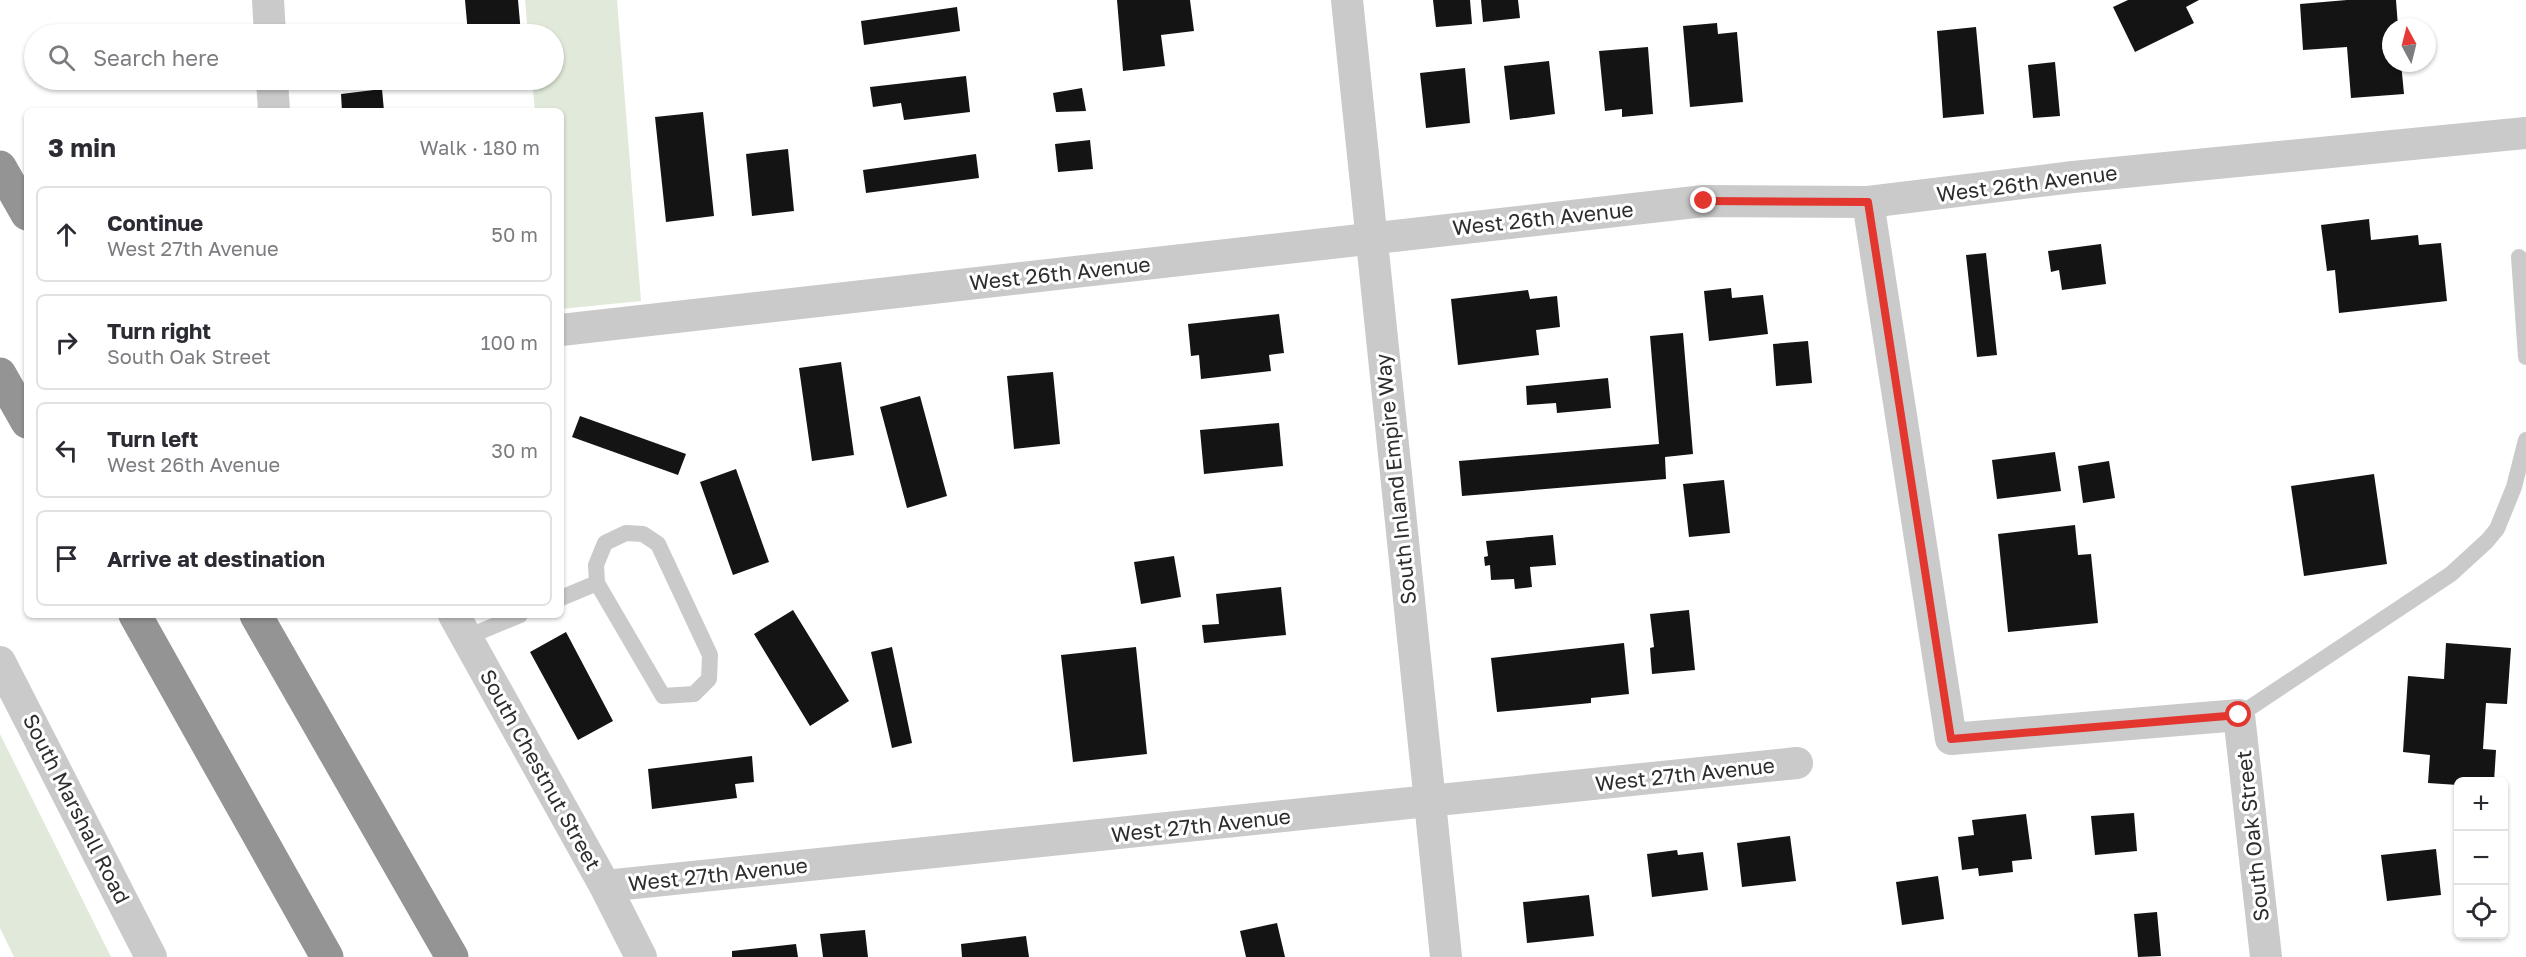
<!DOCTYPE html>
<html lang="en">
<head>
<meta charset="utf-8">
<style>
	body { margin:0; font-family:"Golos Text",sans-serif; background:#f7f7f7; color:#2b2b33 }
	.controls { position:absolute; right:18px; bottom:18px; display:grid; overflow:hidden; border-radius:9px; box-shadow:0 2px 4px #0004 }
	.controls button { width:54px; height:54px; display:grid; place-items:center; padding:0; border:0; border-bottom:2px solid #e1e1e2; background:#fff; color:#2b2b33; font:30px sans-serif }
	.compass { position:absolute; left:2382px; top:18px; width:54px; height:54px; border-radius:50%; background:#fff; box-shadow:0 2px 4px #0004; rotate:353deg }
	.stop { position:absolute; width:18px; height:18px; margin:-14px; border:4px solid #e3362f; border-radius:50%; background:#fff }
	.stop.end { background:#e3362f; border-color:#fff; box-shadow:0 2px 6px #0008 }
	.list { margin:0; padding:0; list-style:none }
	h2 { display:flex; justify-content:space-between; align-items:center; height:78px; margin:0; padding:0 24px; font-size:26px }
	h2 small { font-size:20px; font-weight:400; color:#7c7c81 }
	.list li { display:grid; grid-template-columns:39px 1fr auto; gap:18px; align-items:center; box-sizing:border-box; height:96px; margin:0 12px 12px; padding:0 12px; border:2px solid #e1e1e2; border-radius:9px }
	.list b { display:block; font-size:22px; white-space:nowrap }
	.list p { margin:0; font-size:20px; white-space:nowrap; color:#7c7c81 }
	.list em { font-size:20px; font-style:normal; color:#7c7c81 }
	.icon { flex:none; width:33px; height:33px; fill:none; stroke:currentColor; stroke-width:2; stroke-linecap:round; stroke-linejoin:round }
	.map { position:relative; flex:none; width:2526px; height:957px; overflow:hidden }
	.search { position:absolute; background:#fff; box-shadow:0 2px 4px #0004; left:24px; top:24px; width:540px; height:66px; display:flex; align-items:center; gap:15px; box-sizing:border-box; padding:0 21px; border-radius:33px; color:#7c7c81; font-size:22px }
	.panel { position:absolute; background:#fff; box-shadow:0 2px 4px #0004; left:24px; top:108px; width:540px; height:510px; border-radius:9px }
	.map>svg:first-child { display:block }
	.green { fill:#e1eada }
	.building { fill:#141414 }
	.lines { fill:none; stroke-linecap:round; stroke-linejoin:round }
	.lane { stroke:#cacaca; stroke-width:16 }
	.street { stroke:#cacaca; stroke-width:32 }
	.highway { stroke:#949494; stroke-width:33 }
	.route { stroke:#e3362f; stroke-width:8 }
	.labels { text-anchor:middle; stroke-width:6; stroke-linejoin:round; paint-order:stroke }
	.street-label { font-size:21px; fill:#2d2d2d; stroke:#fff }
</style>
</head>
<body>
<div class="map">
<svg width="2526" height="957" viewBox="0 0 2526 957">
	<rect width="100%" height="100%" fill="#fff"/>
	<path class="green" d="M525 0H617L641 301 561 309V111H535L532 80H554V34H528Z
		M0 734 111 957H14L0 928Z"/>
	<path class="building" d="M465 0H518L521 34H468Z
		M1117 0H1190L1194 31 1161 35 1165 66 1123 71Z
		M1433 0H1470L1472 24 1436 27Z
		M1481 0H1518L1520 18 1483 22Z
		M2128 0H2199L2186 7 2194 23 2135 52 2113 7Z
		M2347 0H2396L2398 27H2391V63H2401L2404 94 2351 98 2347 47 2303 50 2300 4Z
		M957 7 960 31 864 45 861 21Z
		M1717 23 1718 34 1737 32 1743 102 1690 107 1683 26Z
		M1976 27 1984 114 1943 118 1937 31Z
		M1648 47 1653 114 1622 117V109L1605 111 1599 51Z
		M1549 61 1555 114 1510 120 1504 66Z
		M2055 62 2060 116 2033 118 2028 65Z
		M1465 68 1470 123 1426 128 1420 73Z
		M966 76 970 112 904 120 901 103 873 107 870 87Z
		M1082 88 1086 111 1056 112 1053 93Z
		M382 89 384 111H342L341 94Z
		M703 112 714 216 666 222 655 117Z
		M1090 140 1093 169 1058 172 1055 144Z
		M788 149 794 211 752 216 746 154Z
		M976 154 979 178 866 193 863 170Z
		M2369 219 2371 240 2418 235 2419 245 2441 243 2447 301 2339 313 2335 270 2327 271 2321 225Z
		M2101 244 2106 284 2062 290 2059 270 2051 272 2048 251Z
		M1986 253 1997 355 1977 357 1966 255Z
		M1731 288 1732 298 1763 295 1768 334 1709 341 1704 291Z
		M1528 290 1530 299 1557 296 1560 327 1536 330 1539 355 1458 365 1451 299Z
		M1279 314 1284 353 1269 355 1271 371 1201 379 1199 355 1191 356 1188 324Z
		M1683 333 1693 454 1665 457 1666 479 1462 496 1459 461 1659 444 1650 336Z
		M1808 341 1812 383 1776 386 1773 344Z
		M841 362 854 455 812 461 799 368Z
		M1053 372 1060 444 1014 449 1007 376Z
		M1608 378 1611 408 1557 413 1556 403 1527 405 1526 386Z
		M920 396 947 496 907 508 880 407Z
		M580 416 686 454 678 475 572 437Z
		M1279 423 1283 466 1204 474 1200 430Z
		M2055 452 2061 491 1997 499 1992 460Z
		M2109 461 2115 498 2083 503 2078 466Z
		M736 469 769 562 733 575 700 482Z
		M2374 474 2387 564 2304 576 2291 486Z
		M1724 480 1730 533 1689 537 1683 484Z
		M2075 525 2078 555 2091 554 2098 623 2008 632 1998 534Z
		M1553 535 1556 565 1530 567 1532 587 1515 589 1514 579 1491 580 1490 565 1485 566 1484 557 1488 556 1486 541Z
		M1174 556 1181 597 1141 604 1134 562Z
		M1281 587 1286 635 1204 643 1202 625 1219 624 1216 594Z
		M793 610 849 701 810 726 754 634Z
		M1689 610 1695 670 1652 674 1650 648 1654 647 1650 614Z
		M566 632 613 721 578 740 530 652Z
		M1624 643 1629 694 1591 698V703L1497 712 1491 658Z
		M2446 643 2511 648 2507 704 2486 703 2483 749 2496 750 2494 782H2458V785L2428 783 2430 755 2403 752 2408 676 2444 679Z
		M892 647 912 743 892 748 871 652Z
		M1136 647 1147 754 1073 762 1061 655Z
		M752 756 754 782 735 784 737 798 652 809 648 769Z
		M2134 813 2137 851 2095 855 2091 816Z
		M2026 814 2032 859 2012 861 2013 872 1979 876 1978 868 1962 870 1958 837 1974 835 1972 820Z
		M1790 836 1796 881 1742 887 1737 843Z
		M2436 849 2441 895 2387 901 2381 855Z
		M1677 850 1678 855 1703 852 1708 890 1652 897 1647 854Z
		M1938 876 1944 919 1902 925 1896 882Z
		M1589 895 1594 936 1527 943 1523 902Z
		M2157 912 2161 956 2138 957 2134 914Z
		M1277 923 1285 957H1246L1240 931Z
		M865 930 868 957H823L820 934Z
		M1026 936 1029 957H962L961 944Z
		M796 944 798 957H732V951Z"/>
	<g class="lines">
		<path class="lane" d="M2519 257 2526 357
			M626 533 643 534 658 544 710 655 709 679 694 694 663 696 597 583 596 565 605 543Z
			M561 598 597 583
			M467 637 520 615
			M2239 715 2451 574 2487 541 2497 529 2514 487 2526 440"/>
		<path class="street" d="M268 0 270 34
			M1347 0 1446 957
			M272 80 274 111
			M1868 202 1951 739 2239 715 2266 957
			M561 330 1704 201 1868 202 2073 177 2526 133
			M454 615 605 886 641 957
			M0 662 151 957
			M605 886 1797 763"/>
		<path class="highway" d="M0 167 27 214
			M0 374 27 422
			M135 615 327 957
			M256 615 452 957"/>
	</g>
	<g class="lines">
		<path class="route" d="M1704 201 1868 202 1951 739 2239 715"/>
	</g>
	<g class="labels">
		<g class="street-label">
			<text transform="translate(2027 184) rotate(-7)" y="7">West 26th Avenue</text>
			<text transform="translate(1543 219) rotate(-6)" y="7">West 26th Avenue</text>
			<text transform="translate(1060 274) rotate(-6)" y="7">West 26th Avenue</text>
			<text transform="translate(1396 479) rotate(-96)" y="7">South Inland Empire Way</text>
			<text transform="translate(540 770) rotate(61)" y="7">South Chestnut Street</text>
			<text transform="translate(1685 775) rotate(-6)" y="7">West 27th Avenue</text>
			<text transform="translate(76 809) rotate(63)" y="7">South Marshall Road</text>
			<text transform="translate(1201 826) rotate(-6)" y="7">West 27th Avenue</text>
			<text transform="translate(2253 836) rotate(-96)" y="7">South Oak Street</text>
			<text transform="translate(718 875) rotate(-6)" y="7">West 27th Avenue</text>
		</g>
	</g>
</svg>
<div class="controls">
<button>+</button>
<button>−</button>
<button><svg class="icon" aria-label="locate" viewBox="0 0 24 24"><circle cx="12" cy="12" r="6"/><path d="M12 2v4M12 18v4M2 12h4M18 12h4"/></svg></button>
</div>
<svg class="compass" viewBox="-18 -18 36 36"><path d="M0-13l5 13h-10z" fill="#e53935"/><path d="M0 13l5-13h-10z" fill="#7c7c81"/></svg>
<div class="stop" style="left:2239px;top:715px"></div>
<div class="stop end" style="left:1704px;top:201px"></div>
<div class="search"><svg class="icon" aria-label="search" viewBox="0 0 24 24"><circle cx="10" cy="10" r="6"/><path d="M15 15l6 6"/></svg>Search here</div>
<section class="panel">
<h2>3 min<small>Walk · 180 m</small></h2>
<ul class="list">
<li><svg class="icon" aria-label="ahead" viewBox="0 0 24 24"><path d="M12 20V5M6 11l6-6 6 6"/></svg><div><b>Continue</b><p>West 27th Avenue</p></div><em>50 m</em></li>
<li><svg class="icon" aria-label="right" viewBox="0 0 24 24"><path d="M7 20v-9h11M14 6l5 5-5 5"/></svg><div><b>Turn right</b><p>South Oak Street</p></div><em>100 m</em></li>
<li><svg class="icon" aria-label="left" viewBox="0 0 24 24"><path d="M17 20v-9H6M10 6l-5 5 5 5"/></svg><div><b>Turn left</b><p>West 26th Avenue</p></div><em>30 m</em></li>
<li><svg class="icon" aria-label="arrive" viewBox="0 0 24 24"><path d="M6 21V4h12l-3 4 3 4H6"/></svg><div><b>Arrive at destination</b></div></li>
</ul>
</section>
</div>
</body>
</html>
